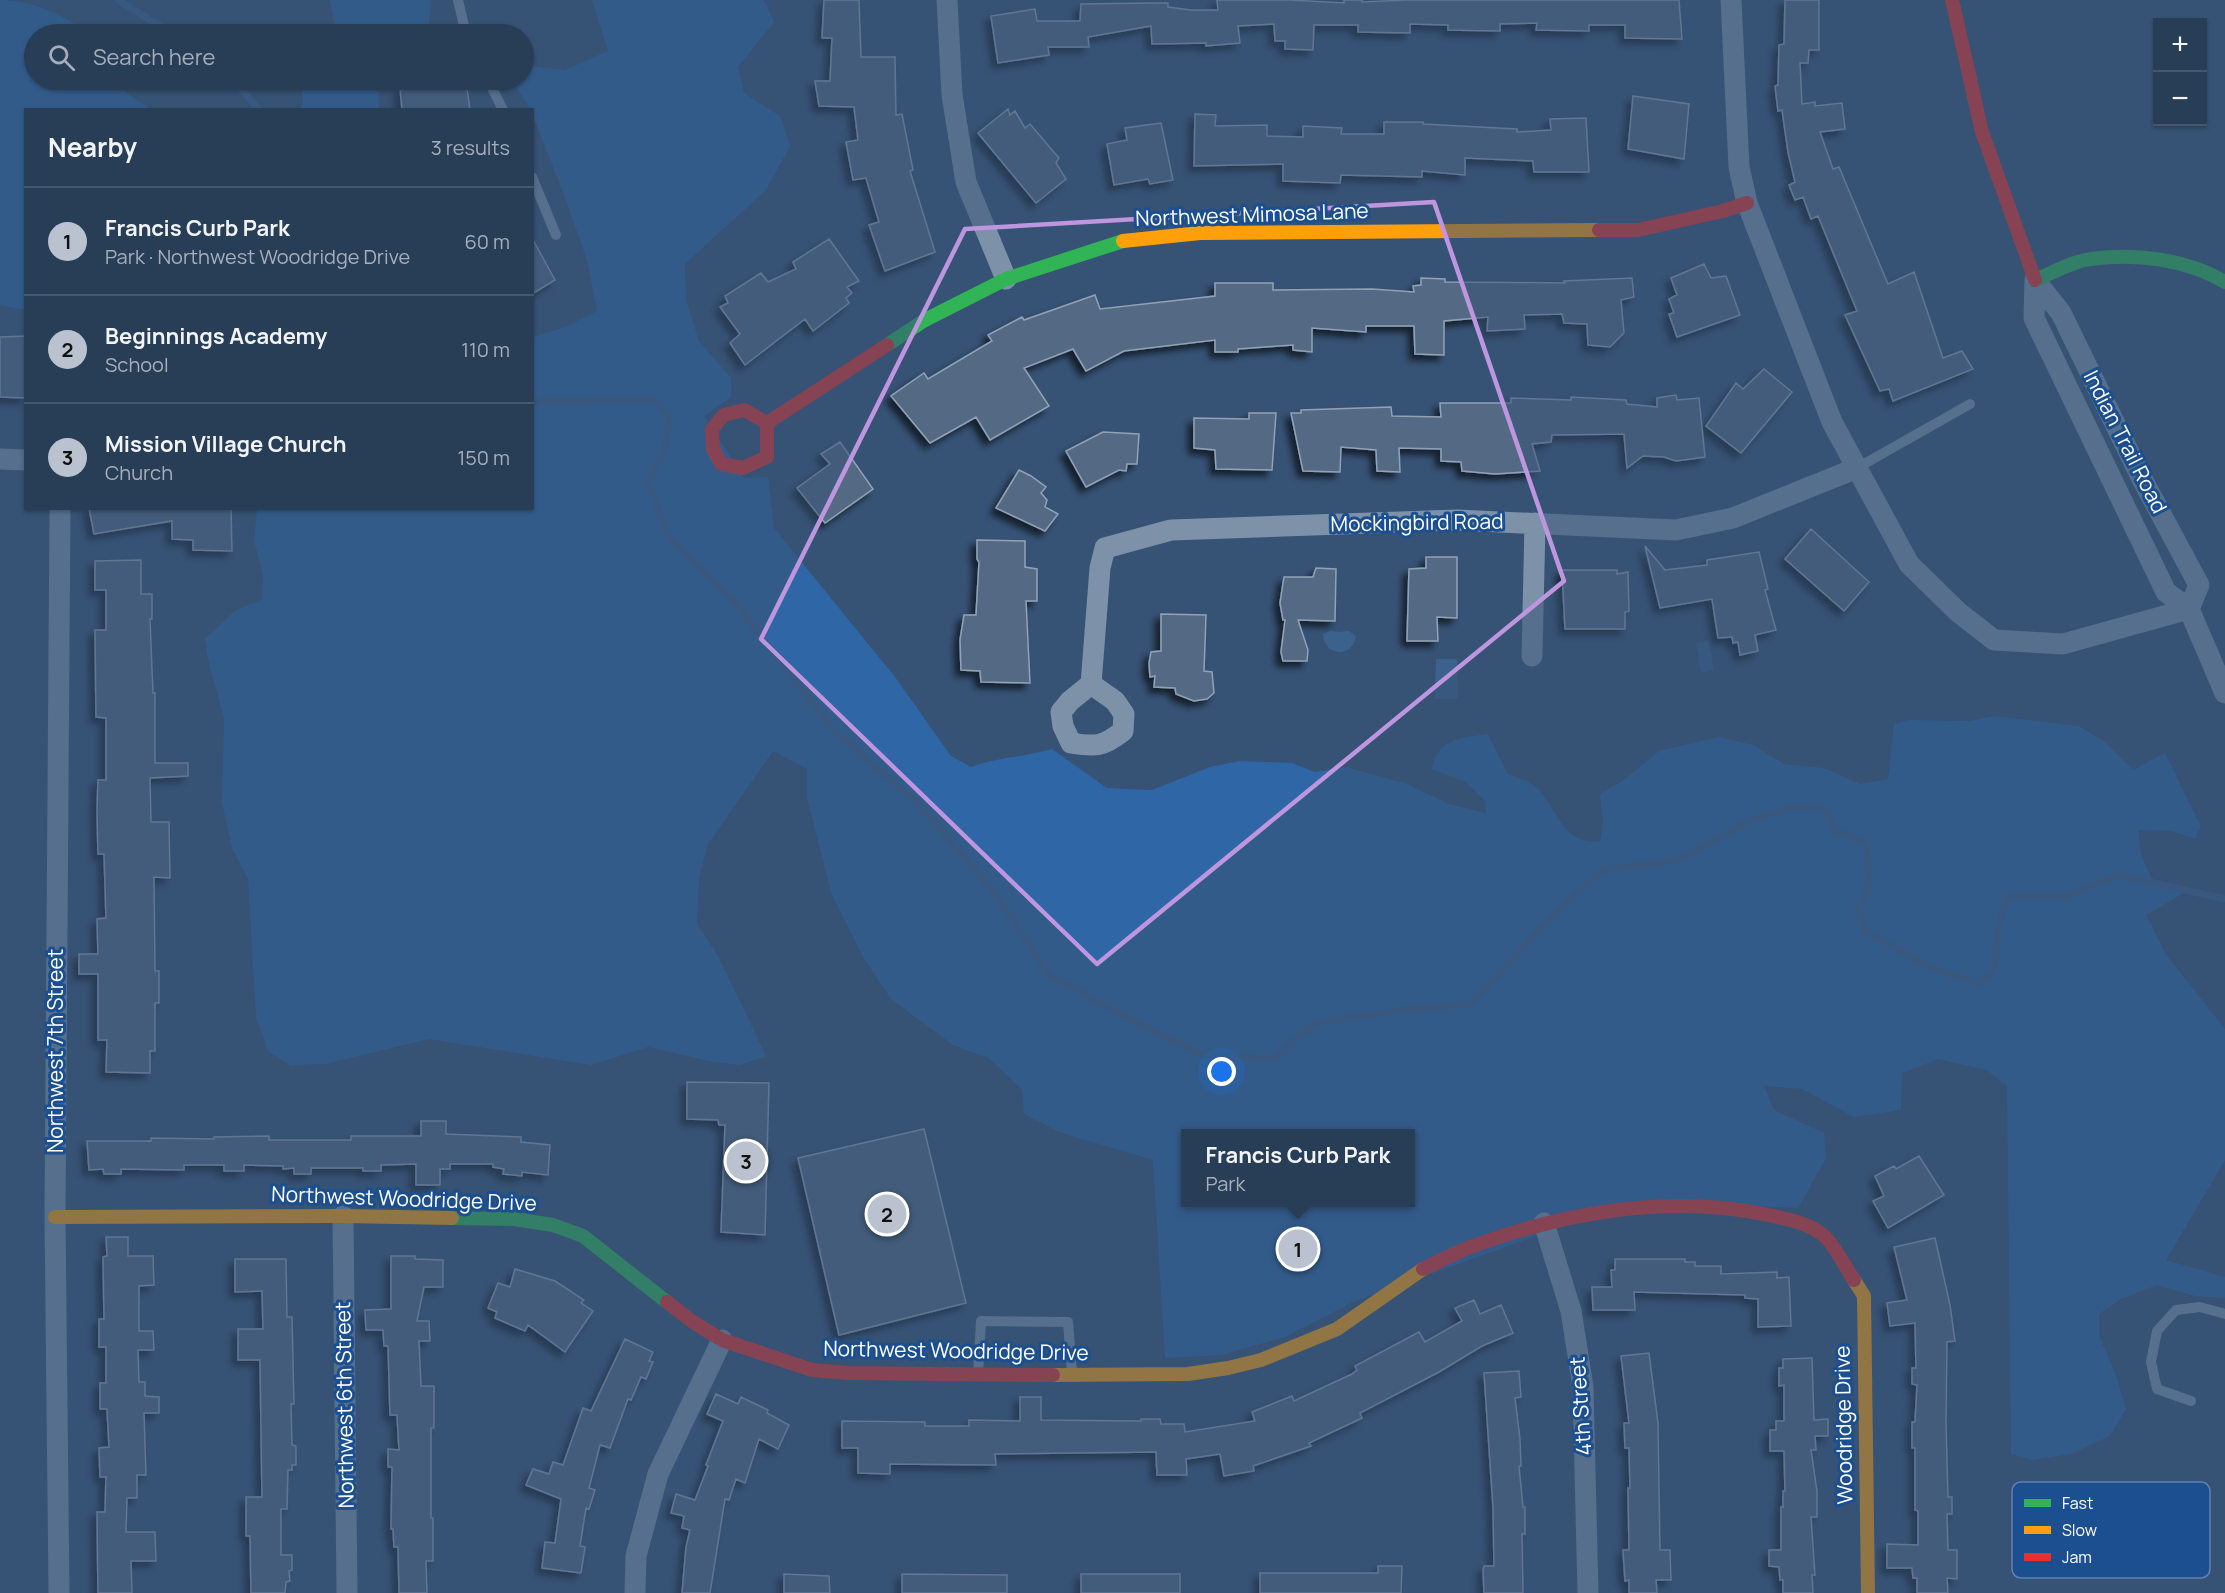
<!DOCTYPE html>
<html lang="en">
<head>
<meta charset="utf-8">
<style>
	body { margin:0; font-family:Manrope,sans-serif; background:#30455d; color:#f1f3f6 }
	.controls { position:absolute; right:18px; top:18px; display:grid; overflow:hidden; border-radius:0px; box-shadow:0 2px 4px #0004 }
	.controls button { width:54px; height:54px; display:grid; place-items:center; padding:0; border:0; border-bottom:2px solid #44576d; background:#283e57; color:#f1f3f6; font:30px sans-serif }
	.you { position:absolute; left:1222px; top:1072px; width:21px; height:21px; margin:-15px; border:4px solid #fff; border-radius:50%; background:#1a73e8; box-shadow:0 0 0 9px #1a73e833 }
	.badge { display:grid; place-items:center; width:39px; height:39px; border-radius:50%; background:#b9c2ce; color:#111; font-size:20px; font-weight:700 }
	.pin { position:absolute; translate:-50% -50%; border:3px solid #fff; box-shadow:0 2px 6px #0006 }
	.popup { position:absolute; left:1181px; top:1129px; width:234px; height:78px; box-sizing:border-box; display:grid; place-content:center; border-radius:0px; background:#283e57; filter:drop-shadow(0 2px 4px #0005); font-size:20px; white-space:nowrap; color:#a5aeba }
	.popup b { font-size:22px; color:#f1f3f6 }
	.popup::after { content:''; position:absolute; left:50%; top:100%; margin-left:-12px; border:12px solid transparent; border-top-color:#283e57 }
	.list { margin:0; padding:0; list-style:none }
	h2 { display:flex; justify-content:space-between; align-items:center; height:78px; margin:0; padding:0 24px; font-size:26px }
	h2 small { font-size:20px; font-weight:400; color:#a5aeba }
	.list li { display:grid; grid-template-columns:39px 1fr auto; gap:18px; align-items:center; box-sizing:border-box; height:108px; padding:0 24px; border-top:2px solid #44576d }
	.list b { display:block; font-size:22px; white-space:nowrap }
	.list p { margin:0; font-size:20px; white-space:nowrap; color:#a5aeba }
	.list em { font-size:20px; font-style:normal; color:#a5aeba }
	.icon { flex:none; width:33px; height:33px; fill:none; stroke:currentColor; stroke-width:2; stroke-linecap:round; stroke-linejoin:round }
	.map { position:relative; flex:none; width:2225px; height:1593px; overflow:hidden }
	.search { position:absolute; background:#283e57; box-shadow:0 2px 4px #0004; left:24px; top:24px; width:510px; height:66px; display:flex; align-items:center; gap:15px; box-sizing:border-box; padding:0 21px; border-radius:33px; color:#a5aeba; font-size:22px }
	.panel { position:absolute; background:#283e57; box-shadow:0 2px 4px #0004; left:24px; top:108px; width:510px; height:402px; border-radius:0px }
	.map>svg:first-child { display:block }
	.green { fill:#2f66a5; fill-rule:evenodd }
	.water { fill:#3b618d }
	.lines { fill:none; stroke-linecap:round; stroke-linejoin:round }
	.stream { stroke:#3b618d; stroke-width:7 }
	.building { fill:#526984; stroke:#92a2b6; stroke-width:1.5; filter:url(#shadow) }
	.lane { stroke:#7d92a8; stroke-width:10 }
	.street { stroke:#7d92a8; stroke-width:21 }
	.fast { stroke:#30b455; stroke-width:14 }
	.slow { stroke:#ff9f0a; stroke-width:14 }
	.jam { stroke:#e5322d; stroke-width:14 }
	.marked { fill:none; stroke:#bd96df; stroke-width:4.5; stroke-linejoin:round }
	.labels { text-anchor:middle; stroke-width:6; stroke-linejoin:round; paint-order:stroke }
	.street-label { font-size:21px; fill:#fff; stroke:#1b4f8f }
	.key { fill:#1b4f8f; stroke:#5f84b1; stroke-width:1.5 }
	.key-label { font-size:16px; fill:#fff }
</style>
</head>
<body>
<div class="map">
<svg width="2225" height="1593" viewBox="0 0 2225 1593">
	<defs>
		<filter id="shadow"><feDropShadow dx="-5.5" dy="5.5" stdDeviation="3" flood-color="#0009"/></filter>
	</defs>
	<rect width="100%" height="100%" fill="#365274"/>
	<path class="green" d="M0 0C38 0 61 17 93 34H34V80H121L124 91 150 109 26 110 25 310 0 305Z
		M330 0H431L429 24 399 34H336Z
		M592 0H764L774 22 738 67 744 93 780 116 790 146 766 190 685 264 686 300 699 341 731 378V397L704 416 744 478 768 477 774 528 895 677 951 756 971 767C997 757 1025 757 1052 749L1107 788 1152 790 1210 767 1240 761 1292 763 1315 772 1346 767 1407 784 1449 804 1486 813 1485 801 1466 782 1432 769C1437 738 1462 738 1488 734L1508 774C1517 778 1530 781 1537 788 1558 809 1562 846 1600 841L1603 821 1600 794 1624 780 1659 751 1719 737 1753 745 1784 764 1824 768 1860 784 1888 779 1894 724 1910 720 1970 721 1994 716 2079 726 2105 742 2133 770 2165 753 2201 827 2195 839 2172 831 2138 830 2141 855 2154 883 2187 891 2146 915 2167 956 2225 1029V1160L2166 1260 2225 1277V1298L2195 1296 2157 1285 2121 1299 2099 1314V1336L2115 1373 2126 1409 2110 1436 2071 1454 2032 1460 2011 1454 2007 1086 1987 1070 1938 1059 1902 1073 1901 1110 1854 1117 1802 1089 1764 1086 1774 1110 1824 1133 1826 1158 1798 1208 1633 1201 1353 1302 1285 1337 1221 1355 1165 1358 1153 1160 1059 1132 1024 1114 1022 1090 989 1058 953 1045 891 999 863 957 831 892 807 798V769L773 751 708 844 699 879 697 923 719 958 766 1056 740 1065 713 1062 648 1047 591 1065 429 1039 325 1064 290 1065 268 1051 256 1017 248 879 232 848 222 803 224 718 209 664 205 639 235 611 262 599 263 575 254 541 257 509 532 508 533 337 565 327 597 311 587 260 563 192 533 116 532 110 530 109 512 80H524V70L528 66 565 70 608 51ZM1186 1134H1410V1202H1186Z
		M303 80H378L379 109H300L303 104 301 82Z"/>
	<path class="water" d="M1331 630 1338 632 1349 631 1356 636C1353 659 1323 656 1323 634Z
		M1709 641 1714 670 1701 673 1696 643Z
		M1436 659H1457L1458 699H1435Z"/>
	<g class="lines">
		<path class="stream" d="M118 0 173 34
			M234 80 259 110
			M532 402 653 399 670 416 665 448 648 481 669 538 734 601 835 732 920 805 997 896 1049 975 1142 1025 1204 1055 1273 1059 1315 1023 1401 1010 1471 1004 1556 913 1603 870 1680 860 1748 821 1794 807 1825 808 1834 830 1865 842 1870 882 1857 911 1865 931 1932 968 1978 983 1994 972 1998 930 2007 896H2065L2119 875 2225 899"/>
	</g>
	<path class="building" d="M824 0H859L861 57H895L896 115 902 114 913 170 910 171 935 252 885 271 869 225 879 222 866 178 853 180 846 142 858 140 854 107 819 106 815 81H830L832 38H822Z
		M1217 0H1290L1344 3V0H1362V2L1406 0H1679L1682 39 1625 38V25H1589V31L1536 30 1537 23 1500 24V31L1448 30V25L1410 24V33L1358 32V25H1314L1313 50 1285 49V41H1275L1274 24 1238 26 1240 43 1206 46V43L1152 44 1151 26 1088 37 1089 47H1048L1049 55 998 63 991 16 1035 9 1037 21H1080L1081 4 1153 3H1168V7L1191 10H1218Z
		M1785 0H1819V50H1809L1808 63H1800L1802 104 1815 102V106L1842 103 1845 129 1820 132 1833 169 1839 167 1888 284 1914 272 1943 358 1962 351 1973 369 1893 401 1889 389 1880 391 1845 315 1857 311 1818 216 1811 219 1803 197 1795 200 1789 185 1795 182 1788 152 1782 110 1778 111 1775 86 1778 85 1779 45 1784 44Z
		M466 81 470 110H402L400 88Z
		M1633 96 1689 104 1684 159 1628 149Z
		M1008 109 1010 115 1015 111 1025 128 1030 124 1059 158 1056 163 1066 179 1036 203 978 133Z
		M1195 114 1216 115 1215 126 1267 125V136L1303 137V126L1342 128 1341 134H1384V122H1423V124L1517 129V132L1551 130 1550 119 1586 118 1589 172H1534L1533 161 1465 158V175L1422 171V177L1341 175 1340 183 1283 181V164L1194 166Z
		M1161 123 1173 180 1150 184 1148 179 1114 185 1107 144 1127 140 1125 128Z
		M532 238 555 280 532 294Z
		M829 239 859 281 847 287 852 293 846 298 849 303 813 331 805 319 745 365 730 343 740 334 720 307 728 303 725 296 761 273 768 282 796 269 793 262Z
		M1704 264 1711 278 1726 276 1740 315 1677 337 1669 314 1674 313 1669 299 1677 295 1671 278Z
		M1421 278 1445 279V282L1565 283 1564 281 1632 278 1634 297 1621 300 1624 333 1610 347 1588 345 1587 324 1564 323 1562 314 1524 315 1525 329 1487 331 1488 317 1444 321V355L1415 354 1414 326H1366V332L1312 328V352L1293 350V345L1238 349V352H1215V340L1124 351 1086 371 1073 349 1024 368 1049 406 990 440 976 417 930 443 891 396 924 373 928 379 992 341 988 335 1022 317 1024 320 1095 295 1100 309 1215 296V283H1273V290L1372 289 1414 292 1413 286 1421 285Z
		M26 336V398L0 397V337Z
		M1764 369 1792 392 1741 453 1706 426 1736 383 1743 389Z
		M1676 395 1677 400 1699 398 1705 457 1676 461 1664 457 1643 456 1627 468 1624 434 1552 435 1551 442 1532 444 1540 471 1495 474 1462 471 1461 462 1441 461V449L1399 448 1400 472 1377 471 1376 450 1341 447 1340 472 1303 471 1291 413H1301V410L1391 407 1392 416 1441 417 1440 403H1511V398L1571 400V397L1626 400 1627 404 1657 407V398Z
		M1249 413H1276L1272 470 1216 469 1215 450 1194 448V418L1249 419Z
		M1103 432 1139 434 1137 464H1127L1126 471 1119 470 1086 487 1066 451Z
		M840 442 873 489 825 523 797 488 830 464 821 454Z
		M1019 470 1031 476 1046 487 1041 493 1047 500 1045 507 1058 514 1045 531 996 508Z
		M89 508H231L232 551 193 550V540L172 539V521L94 534Z
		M1811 529 1869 582 1844 611 1785 559Z
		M977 540 1025 541V567L1037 569V601H1026L1030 683 981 682 980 671 961 670 960 640 964 615H976L979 562 977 559Z
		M1645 546 1665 570 1707 565V560L1759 552 1768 589 1765 590 1776 630 1755 635 1758 651 1740 655 1738 642 1733 643 1732 637 1718 638 1712 599 1660 608Z
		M1426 557H1457V618L1437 617 1438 641H1407L1409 569 1426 568Z
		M141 560V594H152V619H150L153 693H155V763H188V776L150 778 151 822H169L170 878 154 877 155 971H159V1003H155V1051H150V1073L106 1072 107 1040H98V974H79V954H98L97 919 106 918 104 854H98L97 811 98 780H106V718L96 717 95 630H106V590H95V561Z
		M1316 568 1336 569 1335 621 1298 620 1308 650 1307 661H1283L1281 652 1285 620H1283L1280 603 1284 577H1313Z
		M1562 570H1617V574L1628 572 1629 611 1625 612V629H1565Z
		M1161 614 1206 615 1204 671 1212 672 1214 693 1207 699 1194 701 1176 694 1175 688 1154 687 1155 676 1150 677 1149 663 1151 652 1161 651Z
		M687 1082 769 1083 765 1235 721 1232 725 1125H719L718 1120 687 1119Z
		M421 1121H446V1134L521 1137V1142L550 1145 548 1175 522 1172V1176L503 1174 504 1169 493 1167V1164H450V1169H440V1185H416V1164L381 1165V1171H363V1168H311V1174H294V1168L283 1169V1166L244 1165V1171H224V1165H184V1170L121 1169V1174H104L103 1169 89 1170 87 1141H151V1138L214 1139V1137L269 1136V1140H351V1136H421Z
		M924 1129 966 1303 839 1335 798 1158Z
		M1919 1156 1944 1195 1888 1228 1873 1201 1884 1196 1875 1176 1894 1166 1896 1169Z
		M106 1237H128V1256H153L154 1285 139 1286V1331H153L154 1350H138L139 1382H145V1396L159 1397V1413H144L146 1475H137V1498H127L126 1532H155L156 1561H131L132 1593H98L97 1512H105L106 1477H100L99 1448 109 1447 107 1409H100V1383H106V1347H99V1319H104L103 1257 107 1256Z
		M1935 1238 1950 1305 1955 1341 1947 1342 1946 1423 1948 1497H1952V1514H1947L1948 1550H1957V1579L1947 1578 1948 1593H1917V1578H1913L1912 1568H1887V1544L1918 1545V1511L1915 1510V1448H1912V1422H1915L1917 1385 1912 1384V1368H1916L1915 1323 1890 1326 1887 1303 1907 1300 1894 1247Z
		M391 1256H415V1259L443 1260V1287H424L417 1321H429L430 1341H419L421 1386H434V1428H431V1518H433V1561H426L427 1593H399L398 1547H394L393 1529H391L392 1467H388V1449L399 1450 397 1415H390L388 1346H384L383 1330H366L365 1310 391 1309Z
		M235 1259H286L287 1317H292L294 1404H291L292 1445 296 1446V1465H292V1470H288L287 1509H281V1555H292V1570L289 1571 290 1581 286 1582 285 1593H251L250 1536H246V1497H262L260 1360H238V1329H263L262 1291 235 1292Z
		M1615 1259H1685V1262H1695V1266H1721V1274L1777 1272V1278L1789 1277 1791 1326 1758 1327V1299L1745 1298V1295L1634 1292 1635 1310H1593L1592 1287H1612L1611 1270H1615Z
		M515 1269 555 1281 584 1300 581 1303 593 1311 565 1352 528 1325 525 1331 495 1318 497 1312 488 1308 498 1283 510 1287Z
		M1474 1300 1480 1314 1501 1305 1513 1333 1482 1346 1439 1372 1360 1413 1362 1418 1309 1443 1311 1446 1253 1466 1254 1471 1224 1476 1220 1454 1186 1459 1187 1475H1157L1156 1452 995 1454 996 1465 890 1464V1474L858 1473V1448H842V1421L925 1422V1426H969V1420L1020 1421V1397H1041V1420L1141 1421V1419H1160L1161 1424H1184L1185 1432 1255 1421 1252 1412 1292 1396 1294 1401 1352 1374 1357 1370 1355 1366 1419 1332 1425 1342 1462 1321 1455 1308Z
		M625 1339 653 1352 649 1361 653 1362 646 1379 641 1377 631 1400 628 1399 610 1448 600 1445 589 1488 595 1490 589 1509 586 1508 580 1546 585 1547 581 1573 542 1568 545 1542 555 1543 561 1499 526 1485 533 1469 549 1474 553 1462 563 1465 583 1408 591 1411Z
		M1649 1353 1658 1423 1660 1550H1670L1671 1580H1656L1657 1593H1629V1580L1625 1581 1623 1550H1629L1628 1488H1630L1629 1448H1625L1624 1423H1629L1621 1356Z
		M1812 1358 1814 1420 1828 1419V1436H1815L1816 1450H1811L1817 1491V1517H1811L1815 1575H1812L1813 1593H1783V1580H1780L1779 1567 1769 1566V1550H1781V1507H1783V1491H1785L1784 1451H1770V1430H1776V1421H1784V1385L1779 1386V1368H1783V1359Z
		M1519 1371 1521 1397 1515 1398 1520 1439 1521 1466H1519L1523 1507H1525V1534H1522L1523 1593H1484L1483 1570 1484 1566H1494L1493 1508 1484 1373Z
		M716 1394 738 1404 741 1397 768 1410 767 1413 789 1425 778 1449 759 1439 745 1483 736 1479 729 1500 725 1499 710 1593H682L686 1547 690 1530 682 1528 684 1516 671 1513 676 1494 695 1500 708 1466 706 1465 723 1421 707 1414Z
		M1378 1566H1402L1401 1593H1260V1573H1378Z
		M784 1574 829 1576 830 1593H784Z
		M902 1574 1007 1575V1593H902Z
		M1081 1574H1180V1593H1081Z"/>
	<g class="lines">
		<path class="lane" d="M458 0 466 34
			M488 80 503 110
			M532 177 556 235
			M1857 468 1970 404
			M978 1374 981 1321 1068 1322 1072 1373
			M2191 1401 2157 1389 2151 1362 2157 1331 2176 1310 2200 1307 2225 1314"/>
		<path class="street" d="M947 0 952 95 966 182 1006 279
			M1731 0 1739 167 1747 203 1832 422 1909 564 1958 612 1994 640 2063 644 2189 609
			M2035 280 2034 318 2166 592 2189 609 2225 693
			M2035 280 2061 313 2141 477 2199 585 2189 609
			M0 459 26 460
			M1532 656 1535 523
			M1091 684 1100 568 1105 548 1171 530 1457 520 1676 530 1733 518 1857 468
			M1091 684 1115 701 1124 714 1123 731C1103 747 1095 747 1071 743L1063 726 1061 712 1070 701Z
			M343 1216 347 1593
			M1544 1223 1571 1311 1583 1387 1588 1593
			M59 1593 55 1217 60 508
			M635 1593 636 1556 658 1474 722 1340"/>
		<path class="fast" d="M2035 280C2052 273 2073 261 2091 259 2136 253 2186 259 2225 282
			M887 345 925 320 1006 279 1123 241
			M452 1218 514 1219 553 1225 583 1236 667 1302"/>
		<path class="slow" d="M1123 241 1200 233 1599 230
			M55 1217 343 1216 452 1218
			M1854 1280 1864 1296 1868 1593
			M1053 1375 1188 1374 1228 1368 1261 1360 1337 1329 1423 1269"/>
		<path class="jam" d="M1952 0 1982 132 2035 280
			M1599 230H1638L1723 211 1747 203
			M767 423 744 410 724 415 712 429 713 449 721 464 743 468 767 457V423L887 345
			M1423 1269C1440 1261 1458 1251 1476 1245 1567 1212 1668 1195 1763 1214 1783 1218 1807 1222 1823 1235 1832 1241 1847 1270 1854 1280
			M667 1302 693 1322 722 1340 812 1370 848 1373 1053 1375"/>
	</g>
	<path d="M0 0H2225V1593H0ZM1434 202 1564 581 1097 964 761 639 965 229Z" fill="#365274" fill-opacity=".55" fill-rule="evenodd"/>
	<path class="marked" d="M1434 202 1564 581 1097 964 761 639 965 229Z"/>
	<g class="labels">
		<g class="street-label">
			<text transform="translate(1252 215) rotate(-2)" y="7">Northwest Mimosa Lane</text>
			<text transform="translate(2125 442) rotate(63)" y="7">Indian Trail Road</text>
			<text transform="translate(1417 523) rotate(-1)" y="7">Mockingbird Road</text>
			<text transform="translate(56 1051) rotate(-90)" y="7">Northwest 7th Street</text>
			<text transform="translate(404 1199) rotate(2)" y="7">Northwest Woodridge Drive</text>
			<text transform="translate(956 1351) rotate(1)" y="7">Northwest Woodridge Drive</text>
			<text transform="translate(345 1405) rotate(-91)" y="7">Northwest 6th Street</text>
			<text transform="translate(1581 1406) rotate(-94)" y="7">4th Street</text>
			<text transform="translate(1844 1425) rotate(-91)" y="7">Woodridge Drive</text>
		</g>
	</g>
	<rect x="2012" y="1482" width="198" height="96" rx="9" class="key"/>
	<rect x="2024" y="1499" width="27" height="8" fill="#30b455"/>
	<rect x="2024" y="1526" width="27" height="8" fill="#ff9f0a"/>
	<rect x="2024" y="1553" width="27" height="8" fill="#e5322d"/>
	<g class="key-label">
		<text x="2062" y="1509">Fast</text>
		<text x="2062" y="1536">Slow</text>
		<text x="2062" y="1563">Jam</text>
	</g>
</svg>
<div class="controls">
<button>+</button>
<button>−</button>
</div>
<div class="you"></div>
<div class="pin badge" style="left:1298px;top:1249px">1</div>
<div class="popup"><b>Francis Curb Park</b>Park</div>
<div class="pin badge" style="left:887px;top:1214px">2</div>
<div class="pin badge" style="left:746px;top:1161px">3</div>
<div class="search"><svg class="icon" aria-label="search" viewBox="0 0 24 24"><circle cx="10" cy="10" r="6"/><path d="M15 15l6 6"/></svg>Search here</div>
<section class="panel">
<h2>Nearby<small>3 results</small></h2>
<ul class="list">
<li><span class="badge">1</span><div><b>Francis Curb Park</b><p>Park · Northwest Woodridge Drive</p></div><em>60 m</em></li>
<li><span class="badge">2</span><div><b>Beginnings Academy</b><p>School</p></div><em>110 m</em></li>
<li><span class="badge">3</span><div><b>Mission Village Church</b><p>Church</p></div><em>150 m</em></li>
</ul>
</section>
</div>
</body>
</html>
